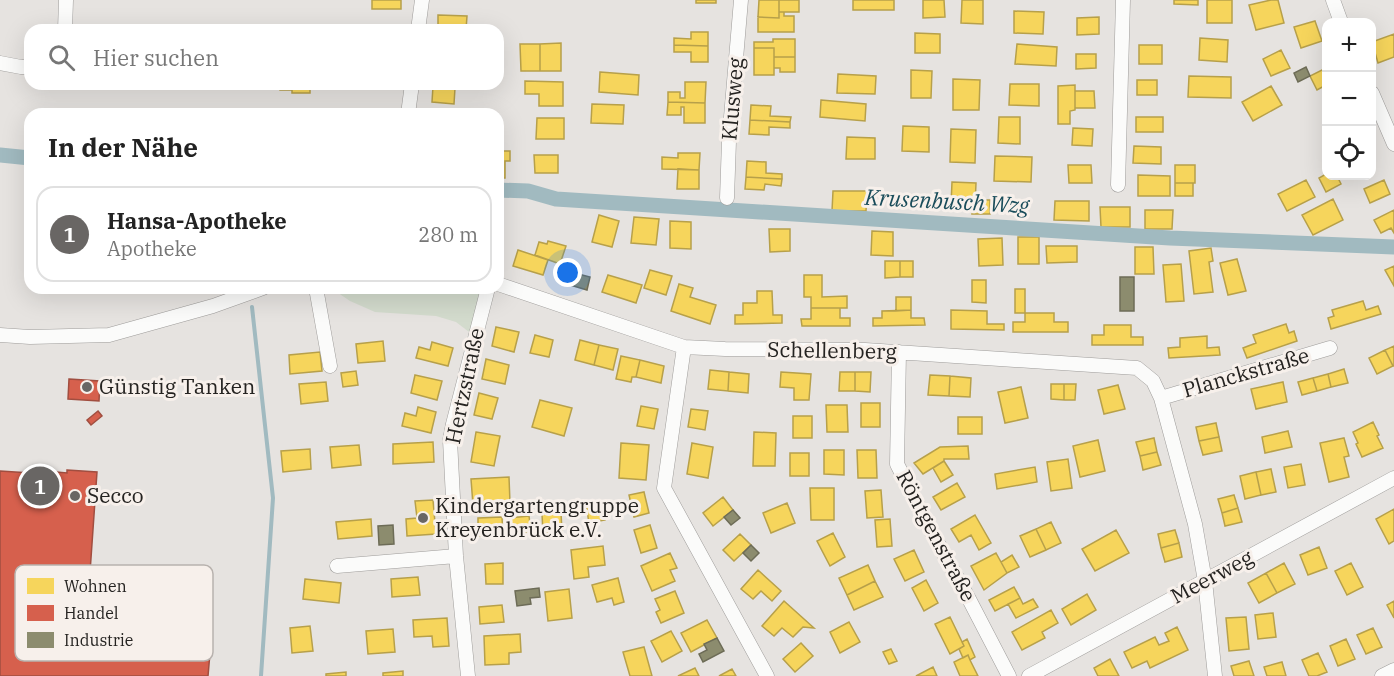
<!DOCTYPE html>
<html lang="de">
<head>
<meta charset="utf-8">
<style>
	body { margin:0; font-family:"IBM Plex Serif",serif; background:#f2f2f2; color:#222 }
	.controls { position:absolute; right:18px; top:18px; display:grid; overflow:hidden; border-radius:12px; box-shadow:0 6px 24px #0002 }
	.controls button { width:54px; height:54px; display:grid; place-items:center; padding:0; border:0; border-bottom:2px solid #e0e0e0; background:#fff; color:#222; font:30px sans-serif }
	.you { position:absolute; left:568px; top:273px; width:21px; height:21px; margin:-15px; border:4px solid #fff; border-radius:50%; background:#1a73e8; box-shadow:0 0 0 9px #1a73e833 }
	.badge { display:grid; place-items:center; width:39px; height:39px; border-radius:50%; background:#696664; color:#fff; font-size:20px; font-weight:700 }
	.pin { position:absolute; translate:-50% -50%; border:3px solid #fff; box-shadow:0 2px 6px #0006 }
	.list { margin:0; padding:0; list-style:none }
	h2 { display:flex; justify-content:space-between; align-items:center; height:78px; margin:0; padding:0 24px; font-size:26px }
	h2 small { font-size:20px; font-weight:400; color:#767676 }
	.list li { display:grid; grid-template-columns:39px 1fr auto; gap:18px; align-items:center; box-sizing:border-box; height:96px; margin:0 12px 12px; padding:0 12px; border:2px solid #e0e0e0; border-radius:18px }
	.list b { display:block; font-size:22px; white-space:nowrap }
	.list p { margin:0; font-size:20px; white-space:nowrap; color:#767676 }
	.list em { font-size:20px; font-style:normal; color:#767676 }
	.icon { flex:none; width:33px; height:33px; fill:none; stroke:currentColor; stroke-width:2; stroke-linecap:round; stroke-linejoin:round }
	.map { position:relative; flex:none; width:1394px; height:676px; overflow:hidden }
	.search { position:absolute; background:#fff; box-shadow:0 6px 24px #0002; left:24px; top:24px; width:480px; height:66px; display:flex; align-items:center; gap:15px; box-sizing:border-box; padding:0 21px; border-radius:18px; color:#767676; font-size:22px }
	.panel { position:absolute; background:#fff; box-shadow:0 6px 24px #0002; left:24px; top:108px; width:480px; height:186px; border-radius:18px }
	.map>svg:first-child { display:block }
	.green { fill:#d3dbcd }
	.homes { fill:#f6d55c; stroke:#b7a04a; stroke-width:1.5 }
	.shops { fill:#d6604d; stroke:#a14e40; stroke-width:1.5 }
	.industry { fill:#8c8c6e; stroke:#6d6c57; stroke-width:1.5 }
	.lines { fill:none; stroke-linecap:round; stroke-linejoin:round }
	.stream { stroke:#a1bac0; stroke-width:4 }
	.canal { stroke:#a1bac0; stroke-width:15 }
	.minor-casing { stroke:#9e9c9a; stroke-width:15 }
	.minor { stroke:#fbfbfa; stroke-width:14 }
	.poi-dot { fill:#696664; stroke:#f7f0eb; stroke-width:2 }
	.labels { text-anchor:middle; stroke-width:6; stroke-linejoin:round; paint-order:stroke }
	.street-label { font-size:21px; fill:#252321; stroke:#f7f0eb }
	.poi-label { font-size:21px; fill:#252321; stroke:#f7f0eb; text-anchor:start }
	.water-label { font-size:22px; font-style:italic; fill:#194c5a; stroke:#f7f0eb }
	.key { fill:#f7f0eb; stroke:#b8b2ae; stroke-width:1.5 }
	.key-label { font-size:16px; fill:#252321 }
</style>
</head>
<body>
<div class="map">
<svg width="1394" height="676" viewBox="0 0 1394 676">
	<rect width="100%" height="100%" fill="#e6e3e0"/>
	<path class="green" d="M331 288H486L473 335 456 322 436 316 375 312 350 301Z"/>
	<path class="homes" d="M372 0H401V9H372Z
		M696 0H716V3H696Z
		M759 0H779V18L758 17Z
		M779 0H799V12H779Z
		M853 0H894V10H853Z
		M923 0H944L945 17 923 18Z
		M962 0H983V24L961 23Z
		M1174 0H1198V5L1174 4Z
		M1207 0H1232V23H1207Z
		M1271 0H1278L1284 23 1256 30 1249 5Z
		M1014 11 1044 12 1043 34 1014 33Z
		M779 12H784V16H794V32H758V17L779 18Z
		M438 15 467 16 466 30H438Z
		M1099 17V34L1077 35V18Z
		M1315 21 1322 41 1301 48 1294 27Z
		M691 32H708V46L674 45V38L691 39Z
		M915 33 940 34V53H915Z
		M1394 34V57L1378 63 1372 42Z
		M1200 38 1228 40 1227 62 1199 60Z
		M773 39H795V57H774V48H754V42H773Z
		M561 43V71H540V44Z
		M520 44H540V71H521Z
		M1017 44 1057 47 1056 66 1015 64Z
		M674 45 708 46V62H691V52H674Z
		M1139 45H1162V64H1139Z
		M754 48H774V75H754Z
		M1281 50 1290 68 1271 76 1263 59Z
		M498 51H503L502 68H498Z
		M1076 54H1096V68L1076 69Z
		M774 57H795V72H780V68H774Z
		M1326 68V85L1317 90 1310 76Z
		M911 70 932 71 931 98H911Z
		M600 72 639 75 638 95 599 92Z
		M838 74 876 76 875 94 837 93Z
		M1189 76 1231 77V98L1188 97Z
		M953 79 980 80 979 110H953Z
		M1137 80H1157V95H1137Z
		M525 81 563 82V106H539V94H525Z
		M685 82H706L705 103 668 102V92H680V98H685Z
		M280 84H310V93H292V90H280Z
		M1010 84H1039V106L1009 105Z
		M1075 85V110L1070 111V124H1058V86Z
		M433 86 455 88 454 104 432 102Z
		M1271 86 1282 105 1253 121 1242 102Z
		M1075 91H1094L1095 108H1075Z
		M821 100 866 104 865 121 820 117Z
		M668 102 705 103V123H684V107H681V115H667Z
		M592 104 624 105 623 124 591 123Z
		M751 105 771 106 770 116 791 117 790 122 750 120Z
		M305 110V114H270V111Z
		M366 110 389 112 388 114H365Z
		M999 117H1020V144L998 143Z
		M1136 117H1163V132H1136Z
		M537 118H564V139H536Z
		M750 120 790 122V128L769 127V135L749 134Z
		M903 126 929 127V152L902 151Z
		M1073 128 1093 129 1092 146 1072 145Z
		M951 129 976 130 975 163 950 162Z
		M847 137 875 138V159H846Z
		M1134 146 1161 147V164L1133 163Z
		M503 151H510V161H505V178H498V158H503Z
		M678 153H700L699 170 662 169V157L678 158Z
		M534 155H558V173H535Z
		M995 156 1032 157 1031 182 994 181Z
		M747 161 766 162V173L782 174V179L746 177Z
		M1068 165H1091L1092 183H1069Z
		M1175 165H1195V183H1175Z
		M678 169 699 170V189H677Z
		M1326 174V176H1337L1341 184 1326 192 1319 178Z
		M1138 175 1170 176V196H1138Z
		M746 177 782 179 781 186 765 184 764 190 745 189Z
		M1306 180 1315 197 1287 211 1278 194Z
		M1384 180 1390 194 1370 203 1364 189Z
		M952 182 976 183 975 206 951 205Z
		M1175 183H1193V196H1175Z
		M833 191H867L866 211H832Z
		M1333 199 1343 220 1313 235 1302 215Z
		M975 200H990V214H972L973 206H975Z
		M1055 201H1089V221L1054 220Z
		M1100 207H1130V227H1101Z
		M1145 210H1173L1172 229H1145Z
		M1394 210V233L1391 228 1381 233 1374 220Z
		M599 215 619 221 612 247 592 242Z
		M634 217 659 219 656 245 631 243Z
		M670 221 691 222V249L670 248Z
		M769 229H790V251L770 252Z
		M872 231 893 232V256L871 255Z
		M1018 237H1039V264H1018Z
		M1002 238 1003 265 979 266 978 239Z
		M548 241 566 246 560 264 535 255 539 242 547 244Z
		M1046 246H1077V262L1047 263Z
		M1135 247H1153L1154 274H1135Z
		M1211 248 1213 261 1209 262 1213 292 1194 294 1189 251Z
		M518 250 548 260 543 275 513 266Z
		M1237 259 1246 291 1228 295 1220 263Z
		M885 261H900V277L885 278Z
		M900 261H913V277H900Z
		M1181 264 1184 301 1166 302 1163 265Z
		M1394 266V286L1385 270Z
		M650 270 672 276 666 295 644 288Z
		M608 275 642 285 636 303 602 292Z
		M804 275H822V297L847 296V308H811V297H804Z
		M972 280H986V303L972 302Z
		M679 284 693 288 690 297 716 305 710 324 671 311Z
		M1015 289H1025V313H1015Z
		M757 291H772L773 315H782V323L735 324V315H743V303H757Z
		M896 297H911V310L896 311Z
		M1363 301 1366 310 1378 306 1381 314 1331 329 1328 318 1334 316 1332 310Z
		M811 308H840V318H850V326H802L801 319H811Z
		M911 310V318H924L925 325 873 326V318H882V311Z
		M951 310 987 311V324H1004V330L951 329Z
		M1025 313H1054V322H1068V332H1013V322H1025Z
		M1286 324 1289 333 1294 331 1297 341 1247 358 1243 348 1256 343 1253 335Z
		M1104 325H1131V337H1143V345H1092V335H1104Z
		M496 327 519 332 514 352 492 346Z
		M535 335 553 340 549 357 530 353Z
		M1207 336V348L1219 347 1220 355 1169 358 1168 348 1180 347V338Z
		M580 340 599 345 594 365 575 360Z
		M383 341 385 361 358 363 356 344Z
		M432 342 453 348 448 366 416 358 419 347 430 350Z
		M599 345 618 349 613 370 594 365Z
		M1394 346V366H1393L1385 350Z
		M1385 350 1393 366 1377 374 1369 358Z
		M320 352 322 371 290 374 289 355Z
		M621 356 640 360 636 377H632L631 382 616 379Z
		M486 359 509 365 505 384 482 379Z
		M640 360 664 366 661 383 636 377Z
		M1344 369 1348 383 1331 387 1328 374Z
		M710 370 729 372 728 391 708 389Z
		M356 371 358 385 343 387 341 373Z
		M729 372 749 374 748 393 728 391Z
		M781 372 811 374 809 400H794V388L780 387Z
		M840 372H855V391H839Z
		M855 372H871L870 392 855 391Z
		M1328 374 1331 387 1317 391 1313 378Z
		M415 375 442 381 437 400 411 393Z
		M930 375 950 376 949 396 928 395Z
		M950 376 971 378 970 397 949 396Z
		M1313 378 1317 391 1302 395 1298 382Z
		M326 382 328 401 301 404 299 384Z
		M1283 382 1287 402 1256 409 1251 389Z
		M1051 384H1064V400L1051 399Z
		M1064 384H1076L1075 400H1064Z
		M1118 385 1125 409 1104 414 1098 390Z
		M1021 387 1028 418 1005 423 998 392Z
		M479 393 498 398 492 419 474 415Z
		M540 400 572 408 564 436 532 427Z
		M861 403H880V427H861Z
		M826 405H847L848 432H827Z
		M641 406 658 409 654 429 637 426Z
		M418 407 436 412 431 433 402 426 405 413 416 416Z
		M691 409 708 411 705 430 688 427Z
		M793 416H812V438H793Z
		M958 417H982V434H958Z
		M1373 422 1379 435 1377 436 1383 448 1362 457 1356 444 1358 443 1353 432Z
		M1216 423 1219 437 1199 441 1196 427Z
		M1288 431 1292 447 1265 453 1262 437Z
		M476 432 500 436 494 466 471 462Z
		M754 432 776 433 775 466H753Z
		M1219 437 1222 451 1203 455 1199 441Z
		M1154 438 1157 452 1140 456 1136 442Z
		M1344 438 1349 456 1344 457 1349 477 1329 482 1320 443Z
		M1098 440 1105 471 1080 477 1073 446Z
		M433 442 434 462 393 464V444Z
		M621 443 649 445 646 480 619 478Z
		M692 443 713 447 708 478 687 474Z
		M359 445 361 465 332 468 330 447Z
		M968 446 969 459H944V461L923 474 914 463 940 447Z
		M310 449 311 469 283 472 281 451Z
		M824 450H844V475L824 474Z
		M857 450H876L877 478H858Z
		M1157 452 1161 465 1143 470 1140 456Z
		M790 453H809V476H790Z
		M1068 459 1072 488 1051 491 1047 462Z
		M944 461 953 475 941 482 933 468Z
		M1301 464 1305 485 1288 488 1284 467Z
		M1035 467 1037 482 997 489 995 474Z
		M1271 469 1276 492 1261 495 1256 472Z
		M1256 472 1261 495 1245 499 1240 476Z
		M509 477 510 503 473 505 471 479Z
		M957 483 965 497 941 510 933 497Z
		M810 488H834V520H811Z
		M881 490 883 517 867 518 865 491Z
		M644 492 649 513 634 517 629 495Z
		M1234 495 1238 508 1222 513 1218 499Z
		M723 497 733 510 713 526 703 513Z
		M433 500 436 534 407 536 406 519 417 518 415 501Z
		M602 501 605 520 589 523 586 504Z
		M787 503 795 523 771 533 763 513Z
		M1238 508 1242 522 1225 526 1222 513Z
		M1394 509V541L1389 544 1376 519Z
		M561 513 562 531 543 533 542 514Z
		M975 515 991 543 979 550 971 535 959 542 951 529Z
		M529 516 531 531 510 534 509 518Z
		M502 517 503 535 478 536V518Z
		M371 519 372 536 338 539 336 522Z
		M890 519 892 546 877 547 875 520Z
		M1051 522 1061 543 1046 550 1036 529Z
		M650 525 657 548 641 553 634 530Z
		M1036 529 1046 550 1030 557 1020 536Z
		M1116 530 1129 553 1095 571 1082 549Z
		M1175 530 1179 543 1161 548 1158 534Z
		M833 533 845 557 830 566 817 541Z
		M740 534 751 545 734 561 723 550Z
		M1179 543 1182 557 1165 562 1161 548Z
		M603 546 605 565 588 567 589 577 574 579 571 550Z
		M1319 547 1327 568 1308 575 1300 555Z
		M914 550 924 572 905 581 894 559Z
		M670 553 677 568 670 570 675 581 652 591 641 566Z
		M996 553 1007 573 984 590 971 566Z
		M1012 555 1019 567 1007 573 1001 562Z
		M503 563V584H486L485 564Z
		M1284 563 1295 584 1277 593 1266 573Z
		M1351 563 1363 587 1347 595 1335 571Z
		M868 565 875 581 847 595 839 578Z
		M758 570 781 591 772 601 761 591 753 599 741 589Z
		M1266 573 1277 593 1259 603 1248 583Z
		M418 577 420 595 392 597 391 579Z
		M618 578 624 602 614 605 612 598 597 602 592 585Z
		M305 579 341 583 339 603 303 599Z
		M926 580 938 603 924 611 912 588Z
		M875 581 883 597 854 610 847 595Z
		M1014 587 1020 598 995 611 989 600Z
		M569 589 572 618 548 621 545 592Z
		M675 591 684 613 661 623 656 612 660 610 655 599Z
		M1087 594 1096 610 1071 625 1062 609Z
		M1020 598 1023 604 1033 599 1038 607 1016 618 1008 604Z
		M784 601 814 628 803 627 793 637 782 628 774 636 762 626Z
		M1394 601V618L1387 605Z
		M502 605 504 622 480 624 479 607Z
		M1051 610 1058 623 1042 632 1045 638 1022 650 1012 632Z
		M1273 613 1276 637 1258 639 1255 615Z
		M950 617 964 646 950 654 935 624Z
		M1246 617 1249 649 1229 651 1226 618Z
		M447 618 449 646 433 647 432 636 414 637 413 620Z
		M707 620 717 638 691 652 681 633Z
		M849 622 860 642 840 653 830 632Z
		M310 626 313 651 292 653 290 628Z
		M1177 627 1188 650 1150 668 1147 661 1132 668 1124 652 1155 637 1159 645 1169 641 1165 633Z
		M1373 628 1382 647 1366 654 1357 635Z
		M393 629 395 652 368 654 366 631Z
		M671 631 682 651 662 662 651 641Z
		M520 634 521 652 509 653V664L485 665 484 636Z
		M967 639 975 657 970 660 968 655 963 658 959 649 964 646 962 642Z
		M1346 639 1355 659 1338 666 1330 646Z
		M801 643 813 656 795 672 783 659Z
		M644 647 652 676H630L623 652Z
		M891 649 897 661 889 664 883 652Z
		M1318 653 1327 672 1317 676H1309L1302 660Z
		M968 655 970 660 978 676H960L954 662Z
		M1110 659 1119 676H1098L1094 668Z
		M1249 661 1254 676H1234L1231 666Z
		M1282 662 1286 676H1267L1264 667Z
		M933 667 937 676H916Z
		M695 668 699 676H678Z
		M732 669 736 676H719Z
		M403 671V676H383V673Z
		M346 672V676H326V674Z"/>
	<path class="shops" d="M69 379 100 381 99 401 68 399Z
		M98 411 102 416 91 425 87 420Z
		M67 470 97 472 85 644 210 653 208 676H0V471L46 474V471L67 473Z"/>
	<path class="industry" d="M1306 67 1310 76 1298 82 1294 73Z
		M563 270 590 277 587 290 560 282Z
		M1120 277H1134V311H1120Z
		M733 510 740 518 731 525 724 517Z
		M393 525 394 544 379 545 378 526Z
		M751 545 759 553 751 561 743 553Z
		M539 588 540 597 530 598 531 604 517 606 515 591Z
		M717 638 724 651 703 662 699 654 707 650 704 644Z"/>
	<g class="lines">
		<path class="stream" d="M252 307 273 498 261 676"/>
		<path class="canal" d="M0 155 30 158
			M498 190 528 191 556 199 1170 238 1394 247"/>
		<defs>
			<path id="minor" d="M1333 0 1341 22
				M65 30 66 0
				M418 30 422 0
				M0 63 21 67H30
				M1372 93 1394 144
				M408 114 412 84
				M1118 185 1123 0
				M727 198 729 141 741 0
				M498 284 684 347 725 349 865 350 1137 368 1153 381 1161 398 1195 524 1205 581 1215 676
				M316 288 330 366
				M0 335 30 337 109 335 213 306 263 288
				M684 347 664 488 767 676
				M899 352 897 464 930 529 970 601 1009 676
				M1161 398 1330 348
				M337 566 456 556
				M468 676 456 556 450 440 453 424 488 288
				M1029 676 1394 478
				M1382 676 1394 670"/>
		</defs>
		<use href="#minor" class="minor-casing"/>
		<use href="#minor" class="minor"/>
	</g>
	<g class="poi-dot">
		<circle cx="87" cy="387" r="6"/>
		<circle cx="75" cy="496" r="6"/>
		<circle cx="423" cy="518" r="6"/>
	</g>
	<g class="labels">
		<g class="street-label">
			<text transform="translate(733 99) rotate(-85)" y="7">Klusweg</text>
			<text transform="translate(832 351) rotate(1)" y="7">Schellenberg</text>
			<text transform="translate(1246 373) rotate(-16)" y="7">Planckstraße</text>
			<text transform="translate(465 386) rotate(-78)" y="7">Hertzstraße</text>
			<text transform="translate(936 536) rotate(62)" y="7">Röntgenstraße</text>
			<text transform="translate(1212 577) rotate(-28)" y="7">Meerweg</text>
		</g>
		<g class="poi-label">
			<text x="99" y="394">Günstig Tanken</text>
			<text x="87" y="503">Secco</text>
			<text x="435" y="513">Kindergartengruppe<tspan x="435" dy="24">Kreyenbrück e.V.</tspan></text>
		</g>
		<g class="water-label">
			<text transform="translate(947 201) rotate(3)" y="8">Krusenbusch Wzg</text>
		</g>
	</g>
	<rect x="15" y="565" width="198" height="96" rx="9" class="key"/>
	<rect x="27" y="578" width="27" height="16" fill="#f6d55c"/>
	<rect x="27" y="605" width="27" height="16" fill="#d6604d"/>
	<rect x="27" y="632" width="27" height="16" fill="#8c8c6e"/>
	<g class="key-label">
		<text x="64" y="592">Wohnen</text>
		<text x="64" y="619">Handel</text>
		<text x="64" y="646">Industrie</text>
	</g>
</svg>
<div class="controls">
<button>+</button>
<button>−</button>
<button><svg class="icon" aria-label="locate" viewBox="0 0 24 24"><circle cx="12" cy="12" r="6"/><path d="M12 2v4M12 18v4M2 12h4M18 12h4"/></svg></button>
</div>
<div class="you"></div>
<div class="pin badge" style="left:40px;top:486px">1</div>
<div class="search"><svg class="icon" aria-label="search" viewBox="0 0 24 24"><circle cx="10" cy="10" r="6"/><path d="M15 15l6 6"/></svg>Hier suchen</div>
<section class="panel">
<h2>In der Nähe<small></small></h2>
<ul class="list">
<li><span class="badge">1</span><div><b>Hansa-Apotheke</b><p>Apotheke</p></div><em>280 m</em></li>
</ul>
</section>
</div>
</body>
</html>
